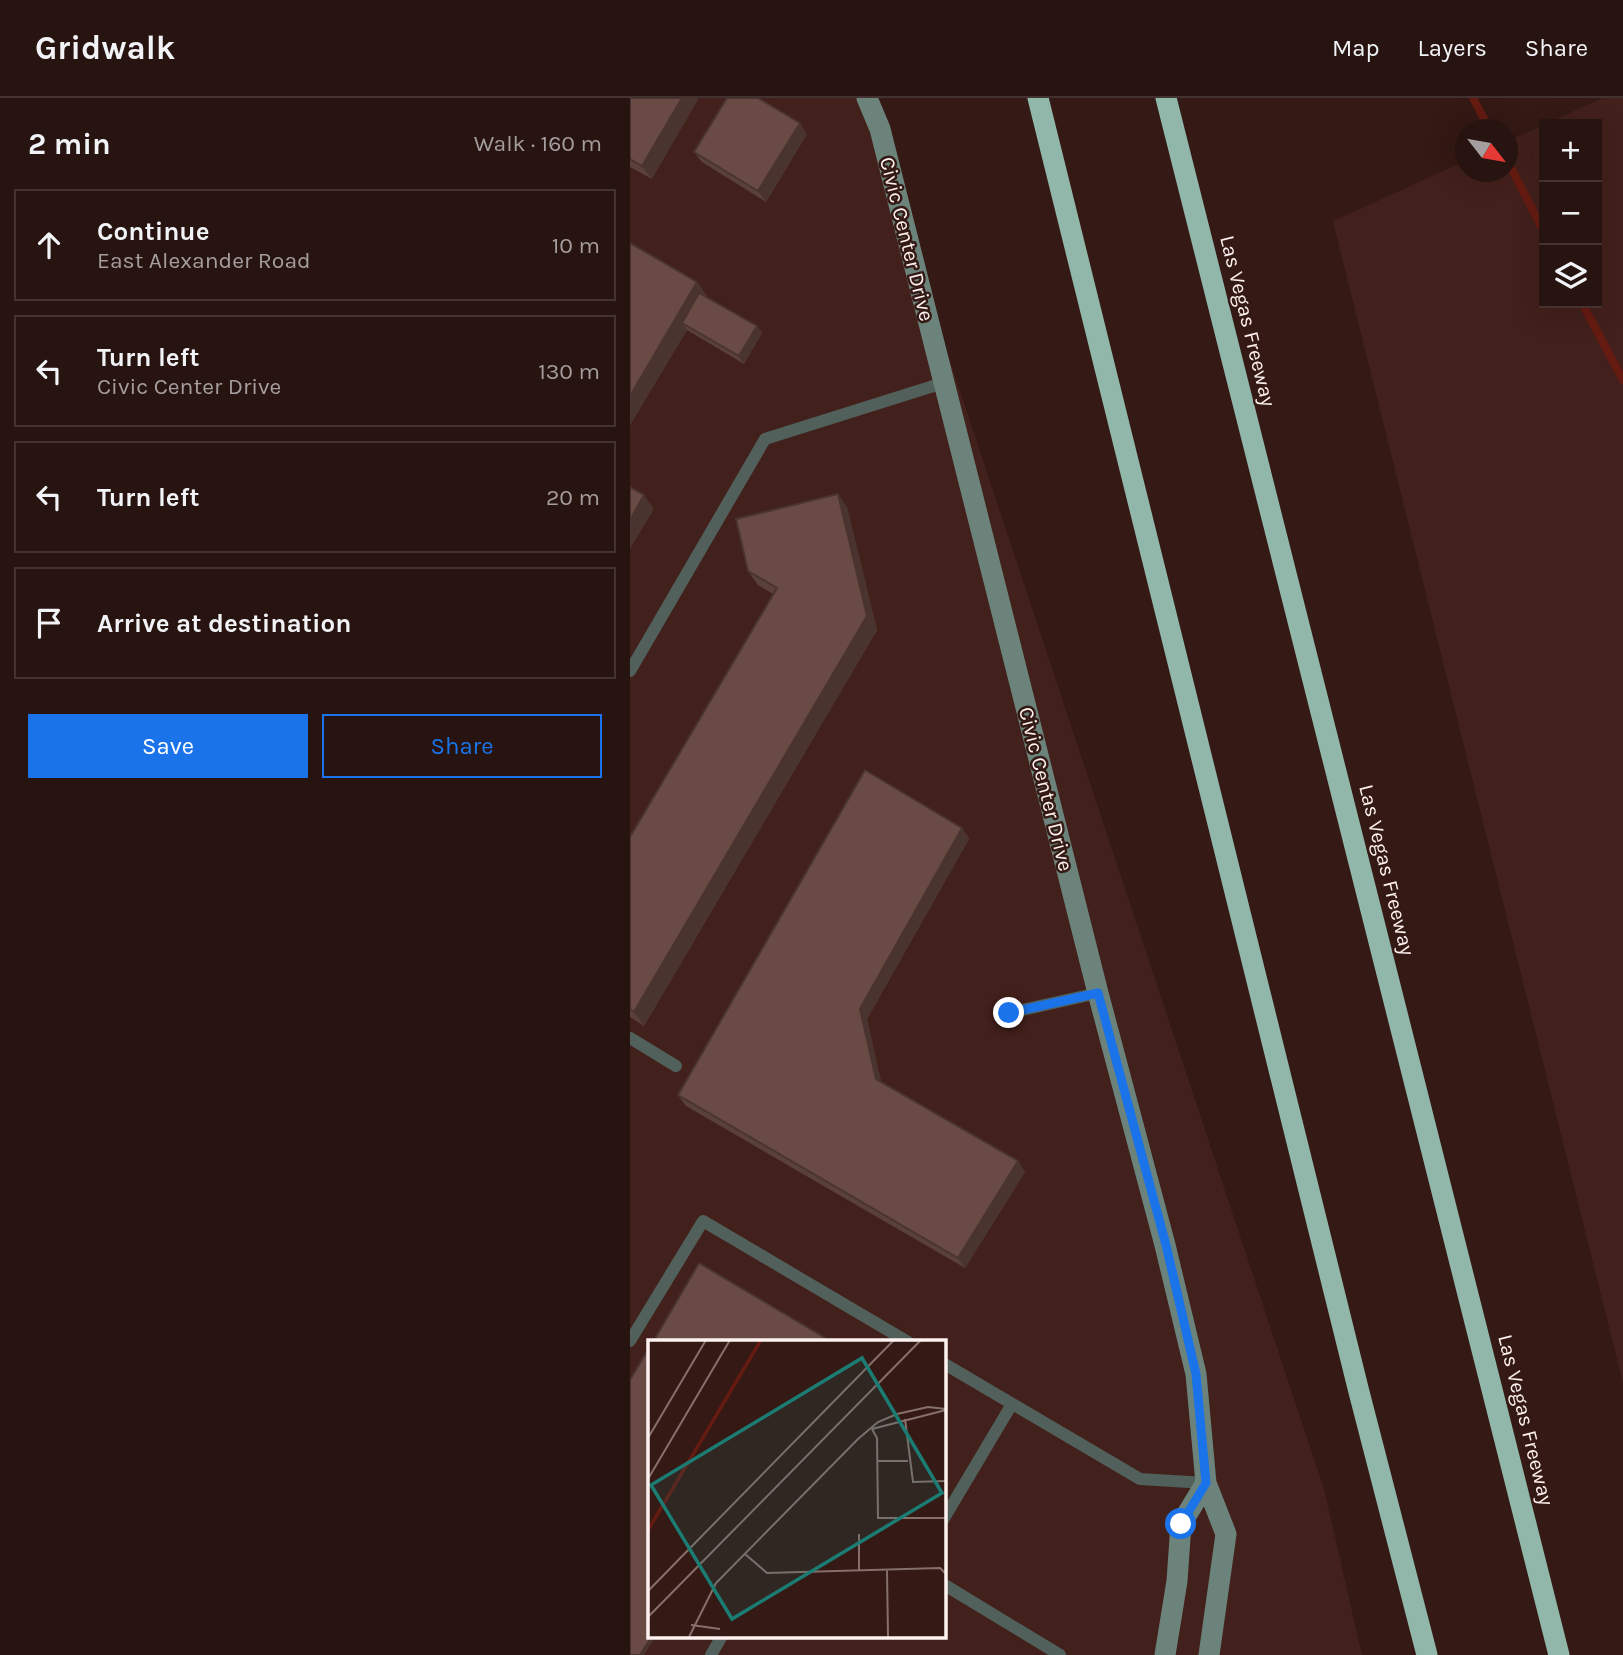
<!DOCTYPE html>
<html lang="en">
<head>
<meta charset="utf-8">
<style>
	body { margin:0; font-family:Karla,sans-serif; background:#2f1c18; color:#f1f3f6 }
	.controls { position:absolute; right:21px; top:21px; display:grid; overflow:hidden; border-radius:0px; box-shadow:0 7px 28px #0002 }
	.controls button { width:63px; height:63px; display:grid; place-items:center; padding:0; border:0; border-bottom:2px solid #43322f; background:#27130f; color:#f1f3f6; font:35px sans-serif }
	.compass { position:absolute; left:825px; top:21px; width:63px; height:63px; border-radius:50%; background:#27130f; box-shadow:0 7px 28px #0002; rotate:121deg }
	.stop { position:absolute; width:21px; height:21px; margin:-16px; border:5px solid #1a73e8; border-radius:50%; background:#fff }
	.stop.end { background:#1a73e8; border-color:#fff; box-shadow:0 2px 7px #0008 }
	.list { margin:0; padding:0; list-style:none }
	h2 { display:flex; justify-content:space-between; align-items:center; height:91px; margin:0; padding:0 28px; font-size:30px }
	h2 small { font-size:23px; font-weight:400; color:#a49e9e }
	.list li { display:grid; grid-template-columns:46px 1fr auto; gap:21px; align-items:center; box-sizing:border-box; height:112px; margin:0 14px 14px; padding:0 14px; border:2px solid #43322f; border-radius:0px }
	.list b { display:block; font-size:26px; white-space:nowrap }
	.list p { margin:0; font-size:23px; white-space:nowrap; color:#a49e9e }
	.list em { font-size:23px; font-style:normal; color:#a49e9e }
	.actions { display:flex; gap:14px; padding:21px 28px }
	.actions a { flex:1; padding:16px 0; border:2px solid #1a73e8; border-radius:0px; text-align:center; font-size:24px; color:#1a73e8 }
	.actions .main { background:#1a73e8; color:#fff }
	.icon { flex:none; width:38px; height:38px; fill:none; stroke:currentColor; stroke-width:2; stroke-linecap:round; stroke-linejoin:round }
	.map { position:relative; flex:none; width:993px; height:1557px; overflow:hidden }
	header { display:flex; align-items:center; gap:42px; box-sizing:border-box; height:98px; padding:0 35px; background:#27130f; border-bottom:2px solid #43322f }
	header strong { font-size:33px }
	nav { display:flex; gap:38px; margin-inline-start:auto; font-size:24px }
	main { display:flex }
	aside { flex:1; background:#27130f }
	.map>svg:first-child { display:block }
	.built { fill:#42201b; fill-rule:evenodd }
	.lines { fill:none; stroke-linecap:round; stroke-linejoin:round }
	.stream { stroke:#651b12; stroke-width:8 }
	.lane { stroke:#51605b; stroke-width:12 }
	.secondary { stroke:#6b837b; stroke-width:21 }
	.highway { stroke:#91b7ab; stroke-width:21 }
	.wall { fill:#5a403a }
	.shaded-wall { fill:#4a3430 }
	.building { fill:#694a44; stroke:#4a3430; stroke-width:2 }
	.route { stroke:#1a73e8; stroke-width:9 }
	.labels { text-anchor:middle; stroke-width:5; stroke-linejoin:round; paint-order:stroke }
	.street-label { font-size:21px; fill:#fef2f0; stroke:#341914 }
	.inset-river { fill:none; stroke:#651b12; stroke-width:3.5 }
	.inset-road { fill:none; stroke:#85706c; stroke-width:2 }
	.view { fill:#1b7c74; fill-opacity:0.15; stroke:#1b7c74; stroke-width:3.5 }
	.inset-edge { fill:none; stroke:#fef2f0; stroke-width:3.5 }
</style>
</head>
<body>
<header>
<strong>Gridwalk</strong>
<nav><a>Map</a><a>Layers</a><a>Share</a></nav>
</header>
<main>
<aside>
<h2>2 min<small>Walk · 160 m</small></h2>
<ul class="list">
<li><svg class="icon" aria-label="ahead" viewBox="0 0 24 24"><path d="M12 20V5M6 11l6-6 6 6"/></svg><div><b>Continue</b><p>East Alexander Road</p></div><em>10 m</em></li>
<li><svg class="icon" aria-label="left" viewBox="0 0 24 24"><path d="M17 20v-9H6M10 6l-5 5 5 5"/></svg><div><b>Turn left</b><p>Civic Center Drive</p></div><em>130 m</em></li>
<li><svg class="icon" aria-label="left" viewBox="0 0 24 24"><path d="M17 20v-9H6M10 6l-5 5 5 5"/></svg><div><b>Turn left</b></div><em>20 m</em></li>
<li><svg class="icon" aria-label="arrive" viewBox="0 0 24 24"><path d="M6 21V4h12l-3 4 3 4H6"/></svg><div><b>Arrive at destination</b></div></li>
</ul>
<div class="actions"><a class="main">Save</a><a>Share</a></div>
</aside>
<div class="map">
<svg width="993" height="1557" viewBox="0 0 993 1557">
	<rect width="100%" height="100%" fill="#341914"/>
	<path class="built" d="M0 0H233L694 1391 732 1557H0ZM19 1244H313V1538H19Z
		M973 0H993V1285L703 123 835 63 836 74H878V43L914 27V205H967V26H915Z"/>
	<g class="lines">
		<path class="stream" d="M843 0 860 32
			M878 64 914 134
			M952 205 993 282"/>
		<path class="lane" d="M0 573 135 341 313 285
			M379 915 468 895
			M0 940 46 968
			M0 1243 73 1123 278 1244
			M313 1265 510 1381 576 1385
			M313 1422 382 1306
			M313 1486 430 1557
			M81 1557 92 1538"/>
		<path class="secondary" d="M237 0 250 31 468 895 535 1147 566 1276 576 1385 596 1436 579 1557
			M535 1557 547 1483 551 1426 576 1385"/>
		<path class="highway" d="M408 0 729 1294 797 1557
			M536 0 929 1557"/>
	</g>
	<path class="wall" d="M0 0 22 81 0 69Z
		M177 36 136 104 72 64 64 54Z
		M0 145 67 184 77 198 76 199 127 228 132 235 114 266 57 232 0 327Z
		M217 409 247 532 14 928 0 919V739L143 496 128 487 118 473Z
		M332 730 339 741 237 921 251 984 388 1063 395 1074 335 1170 56 1008 48 997Z"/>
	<path class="shaded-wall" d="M52 0H69L22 81 12 68Z
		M170 25 177 36 136 104 128 93Z
		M67 184 77 198 59 229 52 225 57 232 0 327V298Z
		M127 228 132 235 114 266 109 258Z
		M208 396 217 409 247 532 14 928 4 914Z
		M14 397 24 411 0 451V422Z
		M332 730 339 741 237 921 253 992 246 981 230 911Z
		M388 1063 395 1074 335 1170 328 1160Z
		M22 1538H26L14 1557H10Z"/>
	<path class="building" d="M0 0H52L12 68 0 61Z
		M97 0H128L170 25 128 93 64 54Z
		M0 145 67 184 0 298Z
		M69 195 127 228 109 258 52 225Z
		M0 389 14 397 0 422Z
		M208 396 237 518 4 914 0 911V739L147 490 118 473 106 421Z
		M235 672 332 730 230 911 246 981 388 1063 328 1160 48 997Z
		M69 1165 202 1244H23Z
		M19 1250V1538H22L10 1557H0V1282Z"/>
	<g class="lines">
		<path class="route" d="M379 915 468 895 536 1147 566 1276 576 1385 551 1426"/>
	</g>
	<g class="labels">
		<g class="street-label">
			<text transform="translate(277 141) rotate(76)" y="7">Civic Center Drive</text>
			<text transform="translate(618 223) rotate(76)" y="7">Las Vegas Freeway</text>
			<text transform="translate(416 691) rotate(76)" y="7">Civic Center Drive</text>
			<text transform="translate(757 772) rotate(76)" y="7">Las Vegas Freeway</text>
			<text transform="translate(896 1322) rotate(76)" y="7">Las Vegas Freeway</text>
		</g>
	</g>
	<g transform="translate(18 1242)">
		<rect width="298" height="298" fill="#341914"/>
		<path class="inset-river" d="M0 190 113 0"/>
		<path class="inset-road" d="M257 79 265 142 298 141M224 89 229 98 230 178H298M224 89 298 70M0 98 58 0M229 121H260M0 139 82 0M211 194V231M97 214 119 233 292 228 298 234M239 230 240 297M0 251 246 0M0 277 273 0M43 285 72 289M41 297 68 243 210 99 230 82 249 74 280 67 298 69"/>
		<path class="view" d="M214 18 294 153 84 279 3 145Z"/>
		<rect width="298" height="298" class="inset-edge"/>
	</g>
</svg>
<div class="controls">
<button>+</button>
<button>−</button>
<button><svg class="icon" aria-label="layers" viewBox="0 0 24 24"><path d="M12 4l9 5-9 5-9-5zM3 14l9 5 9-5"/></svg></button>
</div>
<svg class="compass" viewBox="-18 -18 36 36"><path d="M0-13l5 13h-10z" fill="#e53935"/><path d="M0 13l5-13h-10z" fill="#a49e9e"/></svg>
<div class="stop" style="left:551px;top:1426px"></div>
<div class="stop end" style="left:379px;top:915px"></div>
</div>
</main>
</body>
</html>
